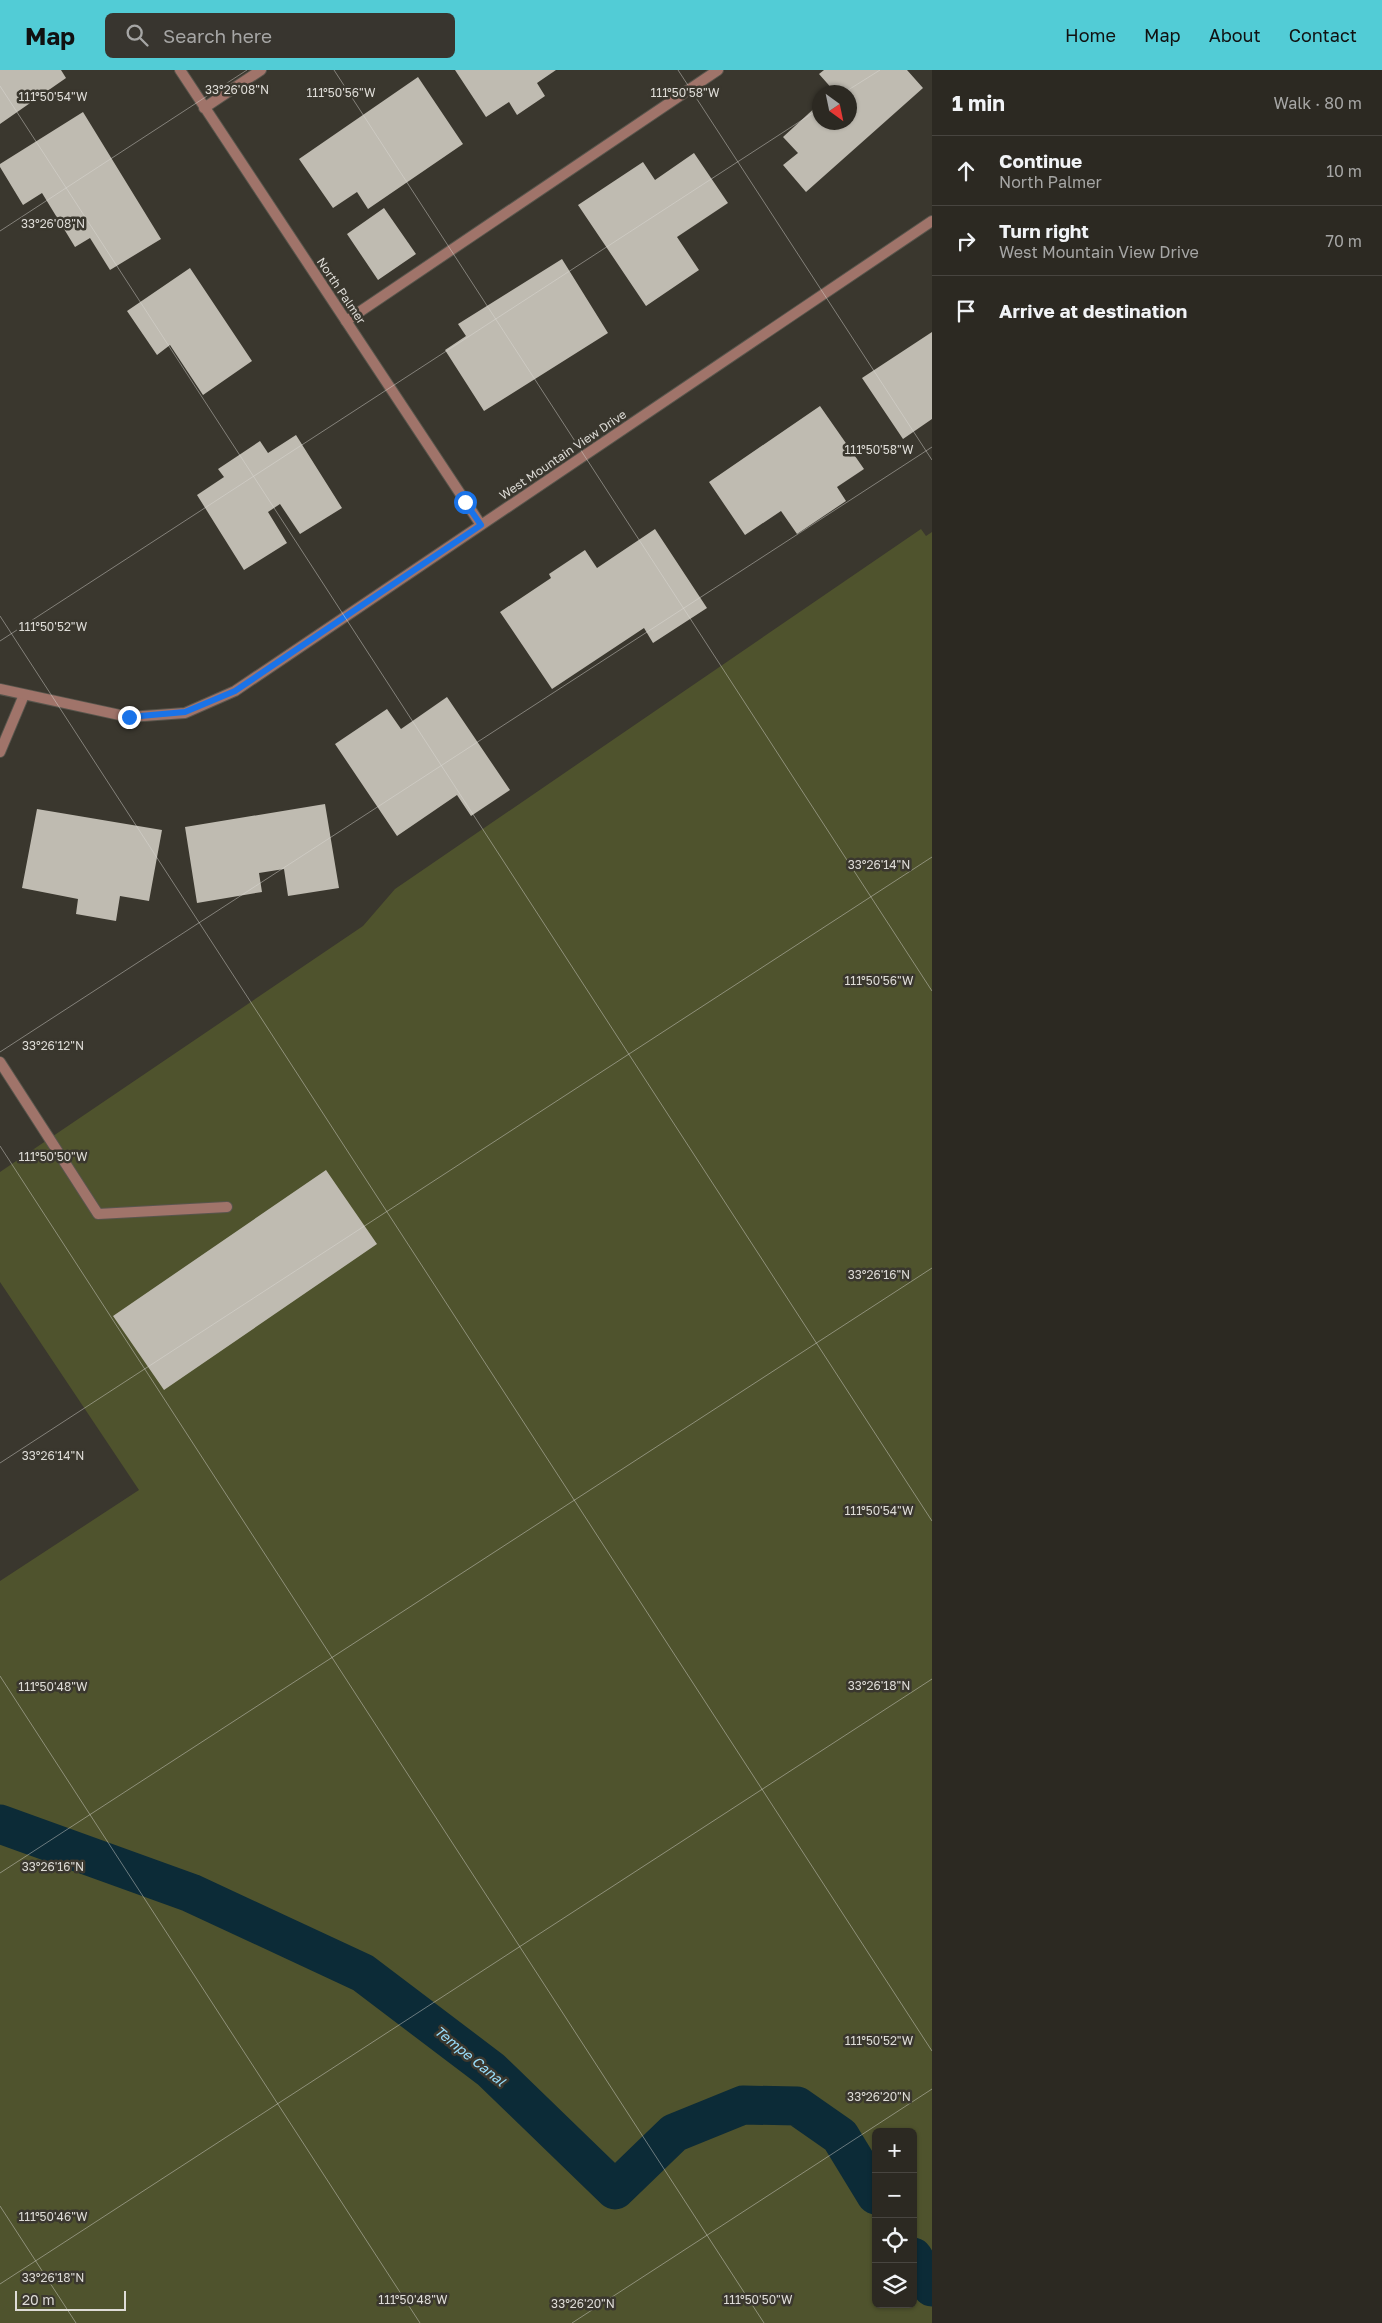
<!DOCTYPE html>
<html lang="en">
<head>
<meta charset="utf-8">
<style>
	body { margin:0; font-family:"Golos Text",sans-serif; background:#38352f; color:#f1f3f6 }
	.controls { position:absolute; right:15px; bottom:15px; display:grid; overflow:hidden; border-radius:8px; box-shadow:0 1px 4px #0004 }
	.controls button { width:45px; height:45px; display:grid; place-items:center; padding:0; border:0; border-bottom:1px solid #484540; background:#2c2922; color:#f1f3f6; font:25px sans-serif }
	.compass { position:absolute; left:812px; top:15px; width:45px; height:45px; border-radius:50%; background:#2c2922; box-shadow:0 1px 4px #0004; rotate:147deg }
	.scale { position:absolute; left:15px; bottom:12px; width:111px; box-sizing:border-box; padding-left:5px; border:2px solid #dedcd7; border-top:0; font-size:14px; line-height:18px; white-space:nowrap; color:#dedcd7; -webkit-text-stroke:4px #3a372e; paint-order:stroke }
	.stop { position:absolute; width:15px; height:15px; margin:-11px; border:4px solid #1a73e8; border-radius:50%; background:#fff }
	.stop.end { background:#1a73e8; border-color:#fff; box-shadow:0 1px 5px #0008 }
	.list { margin:0; padding:0; list-style:none }
	h2 { display:flex; justify-content:space-between; align-items:center; height:65px; margin:0; padding:0 20px; font-size:21px }
	h2 small { font-size:16px; font-weight:400; color:#a6a6a5 }
	.list li { display:grid; grid-template-columns:32px 1fr auto; gap:15px; align-items:center; box-sizing:border-box; height:70px; padding:0 20px; border-top:1px solid #484540 }
	.list b { display:block; font-size:19px; white-space:nowrap }
	.list p { margin:0; font-size:16px; white-space:nowrap; color:#a6a6a5 }
	.list em { font-size:16px; font-style:normal; color:#a6a6a5 }
	.icon { flex:none; width:28px; height:28px; fill:none; stroke:currentColor; stroke-width:2; stroke-linecap:round; stroke-linejoin:round }
	.map { position:relative; flex:none; width:932px; height:2253px; overflow:hidden }
	header { display:flex; align-items:center; gap:30px; box-sizing:border-box; height:70px; padding:0 25px; background:#52ccd6; color:#111 }
	header strong { font-size:24px }
	nav { display:flex; gap:28px; margin-inline-start:auto; font-size:18px }
	.search { width:350px; height:45px; background:#38352f; display:flex; align-items:center; gap:12px; box-sizing:border-box; padding:0 18px; border-radius:8px; color:#a6a6a5; font-size:19px }
	main { display:flex }
	aside { flex:1; background:#2c2922 }
	.map>svg:first-child { display:block }
	.green { fill:#4f532d; fill-rule:evenodd }
	.lines { fill:none; stroke-linecap:round; stroke-linejoin:round }
	.canal { stroke:#0c2b37; stroke-width:39 }
	.building { fill:#bfbbb1 }
	.lane-casing { stroke:#58554c; stroke-width:12 }
	.street-casing { stroke:#58554c; stroke-width:12 }
	.lane { stroke:#a0746a; stroke-width:10 }
	.street { stroke:#a0746a; stroke-width:10 }
	.route { stroke:#1a73e8; stroke-width:6 }
	.ticks { fill:none; stroke:#dedcd7; stroke-width:1; stroke-opacity:0.45 }
	.labels { text-anchor:middle; stroke-width:5; stroke-linejoin:round; paint-order:stroke }
	.street-label { font-size:12px; fill:#dedcd7; stroke:#3a372e }
	.water-label { font-size:14px; font-style:italic; fill:#97dbf8; stroke:#3a372e }
	.ticks-label { font-size:12px; text-anchor:middle; fill:#dedcd7; stroke:#3a372e; stroke-width:5; stroke-linejoin:round; paint-order:stroke }
</style>
</head>
<body>
<header>
<strong>Map</strong>
<div class="search"><svg class="icon" aria-label="search" viewBox="0 0 24 24"><circle cx="10" cy="10" r="6"/><path d="M15 15l6 6"/></svg>Search here</div>
<nav><a>Home</a><a>Map</a><a>About</a><a>Contact</a></nav>
</header>
<main>
<div class="map">
<svg width="932" height="2253" viewBox="0 0 932 2253">
	<rect width="100%" height="100%" fill="#3a372e"/>
	<path class="green" d="M921 459 926 466 932 462V2253H0V1511L139 1420 0 1212V1102L363 856 395 819ZM876 2062H913V2234H876Z"/>
	<g class="lines">
		<path class="canal" d="M0 1754 191 1823 363 1903 491 2000 615 2120 674 2063 743 2035 797 2036 840 2066 876 2125
			M913 2187 932 2217"/>
	</g>
	<path class="building" d="M0 0H61L66 8 0 54Z
		M455 0H556L537 13 545 26 517 45 509 32 486 47Z
		M824 0H907L923 18 806 122 783 95 798 83 783 67 819 34V52H849V22H832L834 21 819 4Z
		M418 7 463 74 368 139 357 122 333 138 299 89Z
		M83 42 161 169 110 200 90 168 75 177 42 123 23 135 0 97V94Z
		M694 83 728 133 677 167 699 200 646 236 578 135 643 92 655 110Z
		M384 138 416 184 378 210 347 164Z
		M562 189 608 263 484 341 445 280 466 266 458 254Z
		M190 198 252 291 203 325 170 275 157 285 127 241Z
		M932 262V349L903 369 862 308Z
		M820 336 864 399 837 417 846 431 797 464 781 441 745 465 709 412Z
		M296 365 342 438 300 464 280 434 268 442 287 473 244 500 197 425 224 407 218 399 260 371 268 383Z
		M655 459 707 538 653 573 644 558 552 619 500 542 551 508 549 504 585 480 597 498Z
		M447 627 510 720 471 746 457 725 397 766 335 674 387 639 401 659Z
		M325 734 339 818 288 826 284 799 259 803 262 822 197 833 185 757Z
		M37 739 162 760 149 831 120 826 116 851 76 844 78 829 22 818Z
		M326 1100 377 1174 164 1320 113 1246Z"/>
	<g class="lines">
		<defs>
			<path id="lane" d="M346 251 718 0
				M0 682 24 625
				M0 992 98 1144 227 1137"/>
			<path id="street" d="M180 0 481 455
				M204 38 261 0
				M0 619 129 647 185 643 235 621 932 151"/>
		</defs>
		<use href="#lane" class="lane-casing"/>
		<use href="#street" class="street-casing"/>
		<use href="#lane" class="lane"/>
		<use href="#street" class="street"/>
	</g>
	<g class="lines">
		<path class="route" d="M129 647 185 642 235 621 481 455 465 432"/>
	</g>
	<path class="ticks" d="M334 0 932 921M678 0 932 390M0 16 932 1451M845 22 880 0M0 161 247 0M0 546 932 1981M0 571 819 39M0 982 932 377M0 1076 764 2253M0 1393 932 787M0 1606 420 2253M0 1803 932 1198M0 2136 76 2253M0 2214 932 1609M572 2253 932 2019"/>
	<g class="labels">
		<g class="street-label">
			<text transform="translate(341 221) rotate(56)" y="4">North Palmer</text>
			<text transform="translate(563 385) rotate(-34)" y="4">West Mountain View Drive</text>
		</g>
		<g class="water-label">
			<text transform="translate(470 1986) rotate(39)" y="5">Tempe Canal</text>
		</g>
	</g>
	<g class="ticks-label">
		<text x="237" y="24">33°26'08"N</text>
		<text x="341" y="27">111°50'56"W</text>
		<text x="685" y="27">111°50'58"W</text>
		<text x="53" y="31">111°50'54"W</text>
		<text x="53" y="158">33°26'08"N</text>
		<text x="879" y="384">111°50'58"W</text>
		<text x="53" y="561">111°50'52"W</text>
		<text x="879" y="799">33°26'14"N</text>
		<text x="879" y="915">111°50'56"W</text>
		<text x="53" y="980">33°26'12"N</text>
		<text x="53" y="1091">111°50'50"W</text>
		<text x="879" y="1209">33°26'16"N</text>
		<text x="53" y="1390">33°26'14"N</text>
		<text x="879" y="1445">111°50'54"W</text>
		<text x="879" y="1620">33°26'18"N</text>
		<text x="53" y="1621">111°50'48"W</text>
		<text x="53" y="1801">33°26'16"N</text>
		<text x="879" y="1975">111°50'52"W</text>
		<text x="879" y="2031">33°26'20"N</text>
		<text x="53" y="2151">111°50'46"W</text>
		<text x="53" y="2212">33°26'18"N</text>
		<text x="413" y="2234">111°50'48"W</text>
		<text x="758" y="2234">111°50'50"W</text>
		<text x="583" y="2238">33°26'20"N</text>
	</g>
</svg>
<div class="controls">
<button>+</button>
<button>−</button>
<button><svg class="icon" aria-label="locate" viewBox="0 0 24 24"><circle cx="12" cy="12" r="6"/><path d="M12 2v4M12 18v4M2 12h4M18 12h4"/></svg></button>
<button><svg class="icon" aria-label="layers" viewBox="0 0 24 24"><path d="M12 4l9 5-9 5-9-5zM3 14l9 5 9-5"/></svg></button>
</div>
<svg class="compass" viewBox="-18 -18 36 36"><path d="M0-13l5 13h-10z" fill="#e53935"/><path d="M0 13l5-13h-10z" fill="#a6a6a5"/></svg>
<div class="scale">20 m</div>
<div class="stop" style="left:465px;top:432px"></div>
<div class="stop end" style="left:129px;top:647px"></div>
</div>
<aside>
<h2>1 min<small>Walk · 80 m</small></h2>
<ul class="list">
<li><svg class="icon" aria-label="ahead" viewBox="0 0 24 24"><path d="M12 20V5M6 11l6-6 6 6"/></svg><div><b>Continue</b><p>North Palmer</p></div><em>10 m</em></li>
<li><svg class="icon" aria-label="right" viewBox="0 0 24 24"><path d="M7 20v-9h11M14 6l5 5-5 5"/></svg><div><b>Turn right</b><p>West Mountain View Drive</p></div><em>70 m</em></li>
<li><svg class="icon" aria-label="arrive" viewBox="0 0 24 24"><path d="M6 21V4h12l-3 4 3 4H6"/></svg><div><b>Arrive at destination</b></div></li>
</ul>
</aside>
</main>
</body>
</html>
